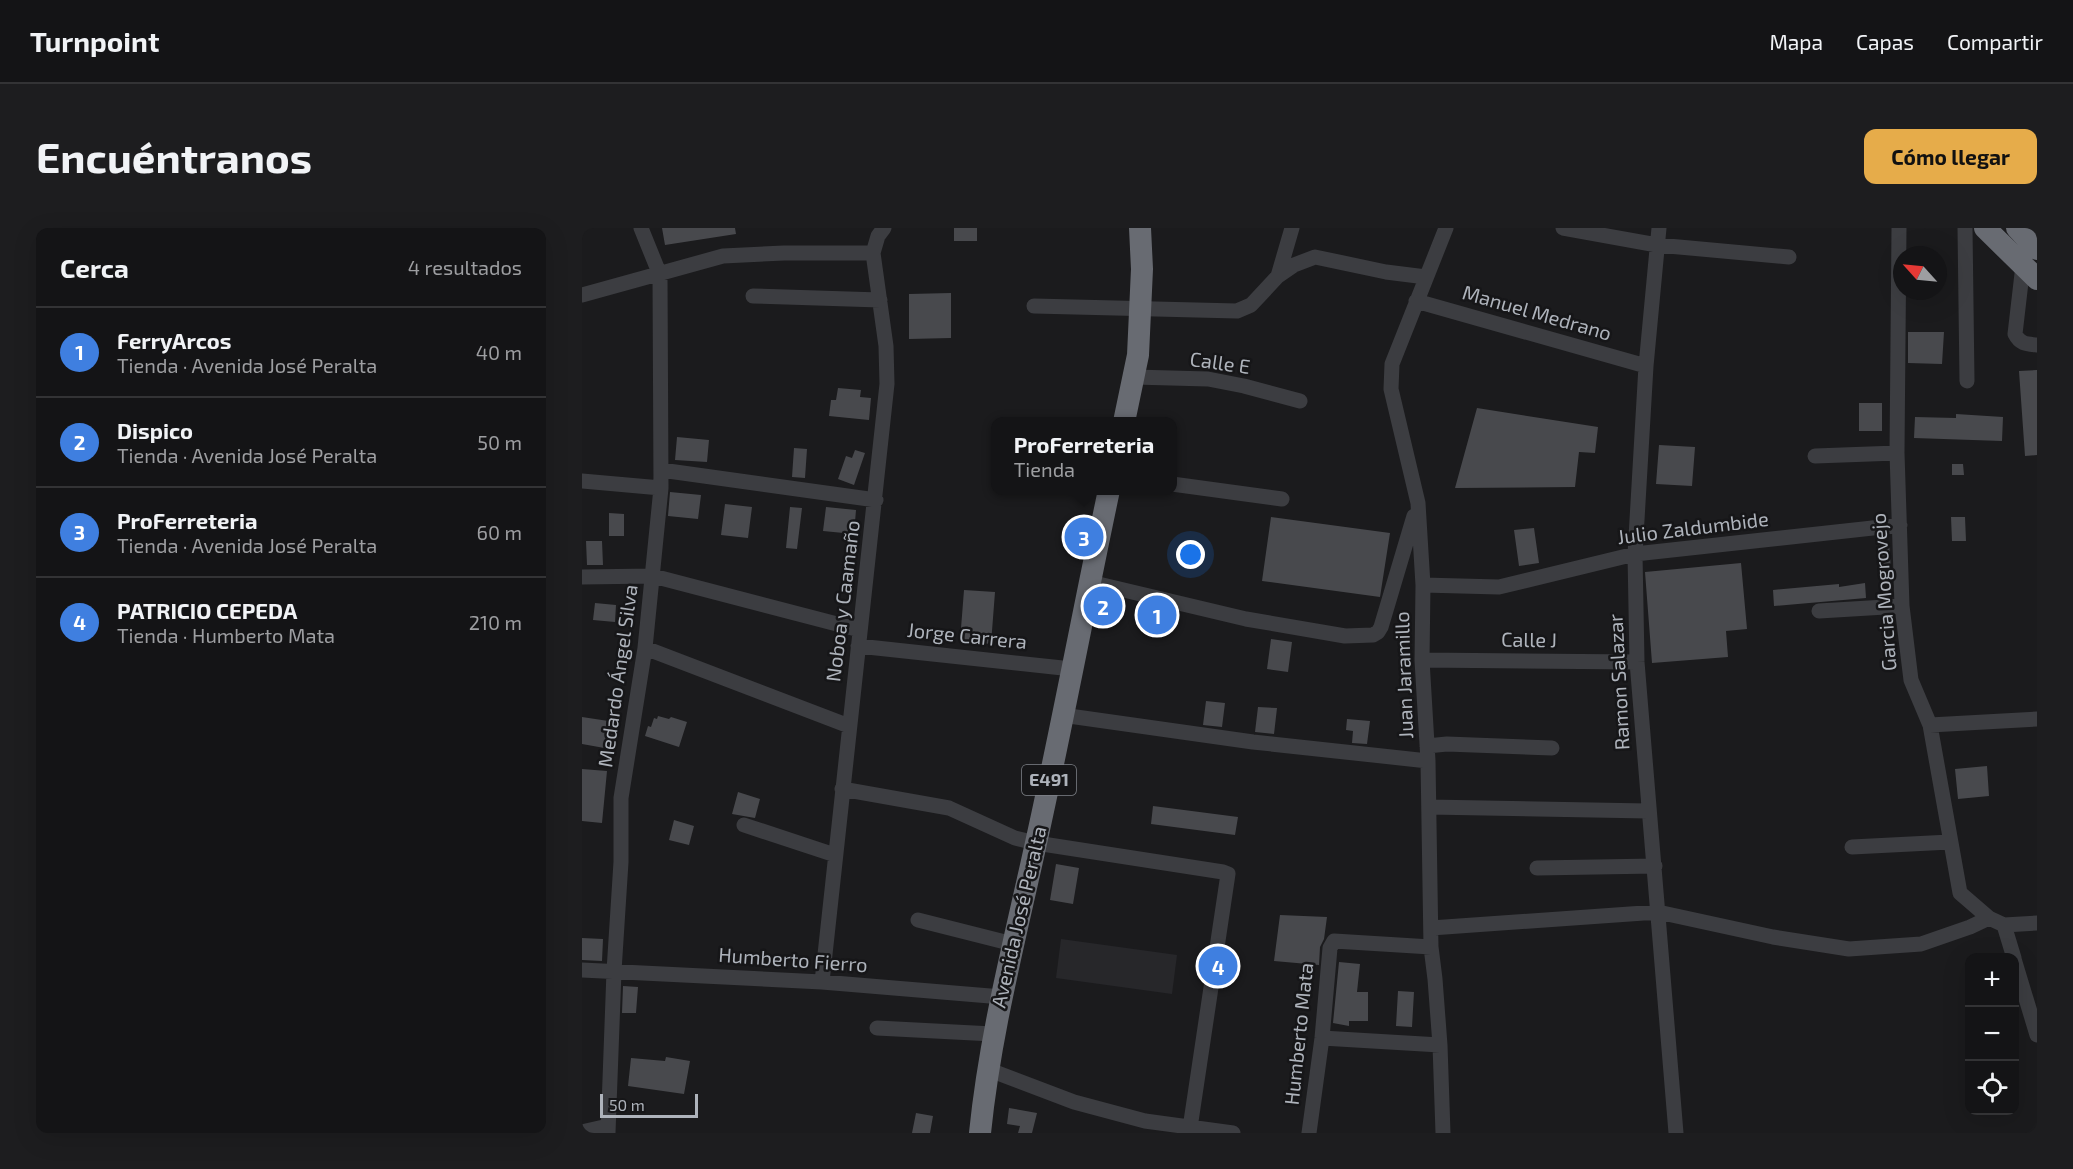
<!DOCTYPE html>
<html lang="es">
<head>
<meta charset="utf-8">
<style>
	body { margin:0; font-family:"Exo 2",sans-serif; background:#1d1d1f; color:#f1f3f6 }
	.controls { position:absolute; right:18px; bottom:18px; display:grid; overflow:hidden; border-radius:12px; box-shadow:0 6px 24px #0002 }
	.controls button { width:54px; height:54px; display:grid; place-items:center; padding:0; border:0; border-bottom:2px solid #333335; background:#141416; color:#f1f3f6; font:30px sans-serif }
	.compass { position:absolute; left:1311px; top:18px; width:54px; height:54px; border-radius:50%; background:#141416; box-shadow:0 6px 24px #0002; rotate:297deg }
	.scale { position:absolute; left:18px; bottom:15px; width:98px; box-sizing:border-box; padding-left:6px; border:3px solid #aeb3bb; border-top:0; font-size:16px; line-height:21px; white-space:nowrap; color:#aeb3bb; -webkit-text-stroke:4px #161618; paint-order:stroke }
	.you { position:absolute; left:609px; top:327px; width:21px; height:21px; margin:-15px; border:4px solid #fff; border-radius:50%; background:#1a73e8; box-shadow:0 0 0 9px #1a73e833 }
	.badge { display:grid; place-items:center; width:39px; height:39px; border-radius:50%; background:#e6ac4a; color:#fff; font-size:20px; font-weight:700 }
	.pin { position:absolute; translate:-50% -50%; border:3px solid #fff; box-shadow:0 2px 6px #0006 }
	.popup { position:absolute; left:409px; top:189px; width:186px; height:78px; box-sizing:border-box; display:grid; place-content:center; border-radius:12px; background:#141416; filter:drop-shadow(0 2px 4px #0005); font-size:20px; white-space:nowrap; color:#9d9ea1 }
	.popup b { font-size:22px; color:#f1f3f6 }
	.popup::after { content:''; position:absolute; left:50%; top:100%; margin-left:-12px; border:12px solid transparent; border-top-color:#141416 }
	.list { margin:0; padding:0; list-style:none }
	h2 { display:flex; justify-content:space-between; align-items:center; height:78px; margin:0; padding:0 24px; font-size:26px }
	h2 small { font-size:20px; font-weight:400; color:#9d9ea1 }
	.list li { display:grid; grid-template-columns:39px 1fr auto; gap:18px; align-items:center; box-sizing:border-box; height:90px; padding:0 24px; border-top:2px solid #333335 }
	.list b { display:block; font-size:22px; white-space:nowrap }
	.list p { margin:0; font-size:20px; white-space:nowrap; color:#9d9ea1 }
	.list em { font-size:20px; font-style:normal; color:#9d9ea1 }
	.icon { flex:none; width:33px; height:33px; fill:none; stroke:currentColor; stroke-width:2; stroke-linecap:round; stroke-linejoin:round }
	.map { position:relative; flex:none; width:1455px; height:905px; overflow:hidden; border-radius:12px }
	header { display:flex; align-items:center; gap:36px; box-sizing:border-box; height:84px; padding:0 30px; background:#141416; border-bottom:2px solid #333335 }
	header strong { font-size:28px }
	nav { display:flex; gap:33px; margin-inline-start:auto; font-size:21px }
	.intro { display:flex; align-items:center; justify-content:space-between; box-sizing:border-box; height:144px; padding:0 36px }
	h1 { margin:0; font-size:42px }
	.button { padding:15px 27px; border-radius:12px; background:#e6ac4a; color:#111; font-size:21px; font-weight:700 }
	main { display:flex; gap:36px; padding:0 36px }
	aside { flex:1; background:#141416; border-radius:12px; box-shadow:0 6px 24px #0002 }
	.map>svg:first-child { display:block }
	.built { fill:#27272a }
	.building { fill:#48494d }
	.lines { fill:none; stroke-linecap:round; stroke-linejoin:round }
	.minor { stroke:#3c3d41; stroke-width:15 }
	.highway { stroke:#686b72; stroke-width:22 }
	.labels { text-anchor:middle; stroke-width:5; stroke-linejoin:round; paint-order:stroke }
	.shield { fill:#161618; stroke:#80848a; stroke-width:1.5 }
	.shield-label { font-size:18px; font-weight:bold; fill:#aeb3bb }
	.street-label { font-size:20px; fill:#aeb3bb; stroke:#161618 }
</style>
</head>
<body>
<header>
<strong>Turnpoint</strong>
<nav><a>Mapa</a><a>Capas</a><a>Compartir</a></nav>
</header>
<div class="intro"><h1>Encuéntranos</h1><a class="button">Cómo llegar</a></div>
<main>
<aside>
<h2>Cerca<small>4 resultados</small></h2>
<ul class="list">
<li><span class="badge" style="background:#3f7fe0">1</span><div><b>FerryArcos</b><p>Tienda · Avenida José Peralta</p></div><em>40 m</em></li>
<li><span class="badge" style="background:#3f7fe0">2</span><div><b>Dispico</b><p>Tienda · Avenida José Peralta</p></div><em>50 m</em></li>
<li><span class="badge" style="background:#3f7fe0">3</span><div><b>ProFerreteria</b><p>Tienda · Avenida José Peralta</p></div><em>60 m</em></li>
<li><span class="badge" style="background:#3f7fe0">4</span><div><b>PATRICIO CEPEDA</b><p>Tienda · Humberto Mata</p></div><em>210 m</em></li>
</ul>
</aside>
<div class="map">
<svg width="1455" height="905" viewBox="0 0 1455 905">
	<rect width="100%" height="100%" fill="#1b1b1d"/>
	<path class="built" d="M479 711 595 727 590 766 474 750Z"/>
	<path class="building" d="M80 0H153L154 6 83 17Z
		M372 0H395V13H372Z
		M369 65V110L327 111V66Z
		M1326 104H1362L1360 136 1326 135Z
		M1455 142V227L1443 228 1437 143Z
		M256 160 279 162 278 169 289 170 287 192 247 188 249 172H254Z
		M1277 175H1300V203H1277Z
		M895 180 1016 199 1013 225 997 224 993 259 873 260Z
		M1374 186 1421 189 1420 213 1332 210 1333 189 1374 190Z
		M95 209 127 212 125 234 93 232Z
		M1077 217 1113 219 1110 258 1074 256Z
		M212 220 225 221 223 250 210 249Z
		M273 222 283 225 272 257 256 251 264 228 270 230Z
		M1370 236H1381L1382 247H1370Z
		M88 264 119 267 116 291 86 288Z
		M143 276 170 279 166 310 139 307Z
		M208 279 220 280 215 321 204 320Z
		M244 279 274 282 272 306 241 303Z
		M27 285 42 286V308H27Z
		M689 289 808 305 798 369 680 353Z
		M1369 289H1383L1384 313H1370Z
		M952 300 957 335 937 338 932 302Z
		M4 313H20L21 337H5Z
		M1307 314 1309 343H1299L1297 315Z
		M1159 335 1165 401 1144 403 1146 429 1070 435 1063 344Z
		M1283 355 1284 370 1192 378 1191 362 1257 356V359Z
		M382 362 413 364 409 416 378 413Z
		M13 375 34 377 33 394 11 392Z
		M689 411 710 414 706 444 685 441Z
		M624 473 643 475 640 499 621 497Z
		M676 479 695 480 692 506 673 504Z
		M76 488 87 491 89 489 105 494 97 519 63 508 66 498 69 499 72 490 75 491Z
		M0 489 33 494 28 521 0 516Z
		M765 491 788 493 785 516 770 515 771 503 764 502Z
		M1405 538 1407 568 1376 571 1373 541Z
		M0 541 25 543 20 595 0 593Z
		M156 564 178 571 173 590 150 586Z
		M571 578 656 589 653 607 569 596Z
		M92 592 112 598 107 617 87 612Z
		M474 636 497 640 491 676 468 672Z
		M698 687 745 689 742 711 738 719 737 737 692 733Z
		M0 710 21 711 20 733 0 732Z
		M757 734 778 736 775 764H786V793H767V798L751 795Z
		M41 758 56 759 54 785H40Z
		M816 763 832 764 830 799 814 798Z
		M84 829 108 833 102 866 46 858 49 830 83 833Z
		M427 880 455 885 450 905H436L438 898 425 896Z
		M334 885 351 888 348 905H330Z"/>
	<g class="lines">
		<path class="minor" d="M981 0 1075 17 1207 29
			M1077 0 1064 138 1053 326 1055 434 1094 905
			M1317 0 1315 225 1320 378 1329 452 1348 497 1378 665 1407 690 1422 697 1455 695
			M1383 0 1385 153
			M1441 37 1433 106C1438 116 1444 116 1455 117
			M696 48 710 0
			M0 67 141 28 202 25H291
			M171 68 298 72
			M834 73 1064 138
			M452 78 655 83 669 77 696 48 712 37 733 29 804 44 844 49
			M552 149 626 151 662 158 718 173
			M1233 228 1315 225
			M79 242 294 272
			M0 253 79 260
			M590 256 700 271
			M0 349 71 348 278 402
			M508 354 664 391 763 408 791 407 796 404 799 399 832 288
			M841 357 917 359 1053 326 1318 297
			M1237 383 1320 378
			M276 418 490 441
			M63 420 267 498
			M840 432 1055 434
			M480 487 671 514 846 533
			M1348 497 1455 491
			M845 518 865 516 970 520
			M260 561 367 580 433 610 454 615 641 644 646 646 608 900
			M847 579 1066 583
			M162 597 253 627
			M1270 619 1368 614
			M955 640 1073 638
			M336 692 431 716
			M1422 697 1432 730
			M849 700 1076 684 1191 709 1267 721 1339 716 1388 699 1407 690
			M1432 731 1455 807
			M0 742 240 754 420 769
			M240 754 305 156 304 118 291 25 296 8 302 0
			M295 800 411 806
			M740 810 858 817
			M405 841 492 874 563 893 651 905
			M0 904 26 898
			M26 905 32 743 39 634V570L63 420 79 260 78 47 59 0
			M727 905 740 810 748 720 752 713 849 719
			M861 905 858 817 853 751 849 719 846 533 840 432 841 357 836 275 809 161 810 136 864 0"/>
		<path class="highway" d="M1403 0 1455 51
			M1435 0 1455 21
			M542 194 556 127 560 41 558 0
			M398 905C408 806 433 711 454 615 480 498 502 380 527 262"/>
	</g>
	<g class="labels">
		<rect class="shield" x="440" y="537" width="54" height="30" rx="4.5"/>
		<g class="shield-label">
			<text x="467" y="558">E491</text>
		</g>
		<g class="street-label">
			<text transform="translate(955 85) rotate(16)" y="7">Manuel Medrano</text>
			<text transform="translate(638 135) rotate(8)" y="7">Calle E</text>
			<text transform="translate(1111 300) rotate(-7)" y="7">Julio Zaldumbide</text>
			<text transform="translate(1302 364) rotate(-94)" y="7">Garcia Mogrovejo</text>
			<text transform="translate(261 373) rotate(-83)" y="7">Noboa y Caamaño</text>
			<text transform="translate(385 408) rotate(6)" y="7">Jorge Carrera</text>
			<text transform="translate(947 412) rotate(1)" y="7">Calle J</text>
			<text transform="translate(822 447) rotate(-92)" y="7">Juan Jaramillo</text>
			<text transform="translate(36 448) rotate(-82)" y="7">Medardo Ángel Silva</text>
			<text transform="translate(1037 454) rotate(-93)" y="7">Ramon Salazar</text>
			<text transform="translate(437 689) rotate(-77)" y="7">Avenida José Peralta</text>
			<text transform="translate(211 732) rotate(4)" y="7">Humberto Fierro</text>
			<text transform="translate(717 806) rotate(-84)" y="7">Humberto Mata</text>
		</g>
	</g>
</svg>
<div class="controls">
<button>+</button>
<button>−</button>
<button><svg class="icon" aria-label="locate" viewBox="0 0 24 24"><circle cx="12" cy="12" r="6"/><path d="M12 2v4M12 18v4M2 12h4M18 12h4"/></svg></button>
</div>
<svg class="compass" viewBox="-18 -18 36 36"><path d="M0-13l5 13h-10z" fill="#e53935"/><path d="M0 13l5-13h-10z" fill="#9d9ea1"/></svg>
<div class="scale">50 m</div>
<div class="you"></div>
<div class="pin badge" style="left:575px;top:387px;background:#3f7fe0">1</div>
<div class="pin badge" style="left:521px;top:378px;background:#3f7fe0">2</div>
<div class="pin badge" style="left:502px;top:309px;background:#3f7fe0">3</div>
<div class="popup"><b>ProFerreteria</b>Tienda</div>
<div class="pin badge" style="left:636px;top:738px;background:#3f7fe0">4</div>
</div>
</main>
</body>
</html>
